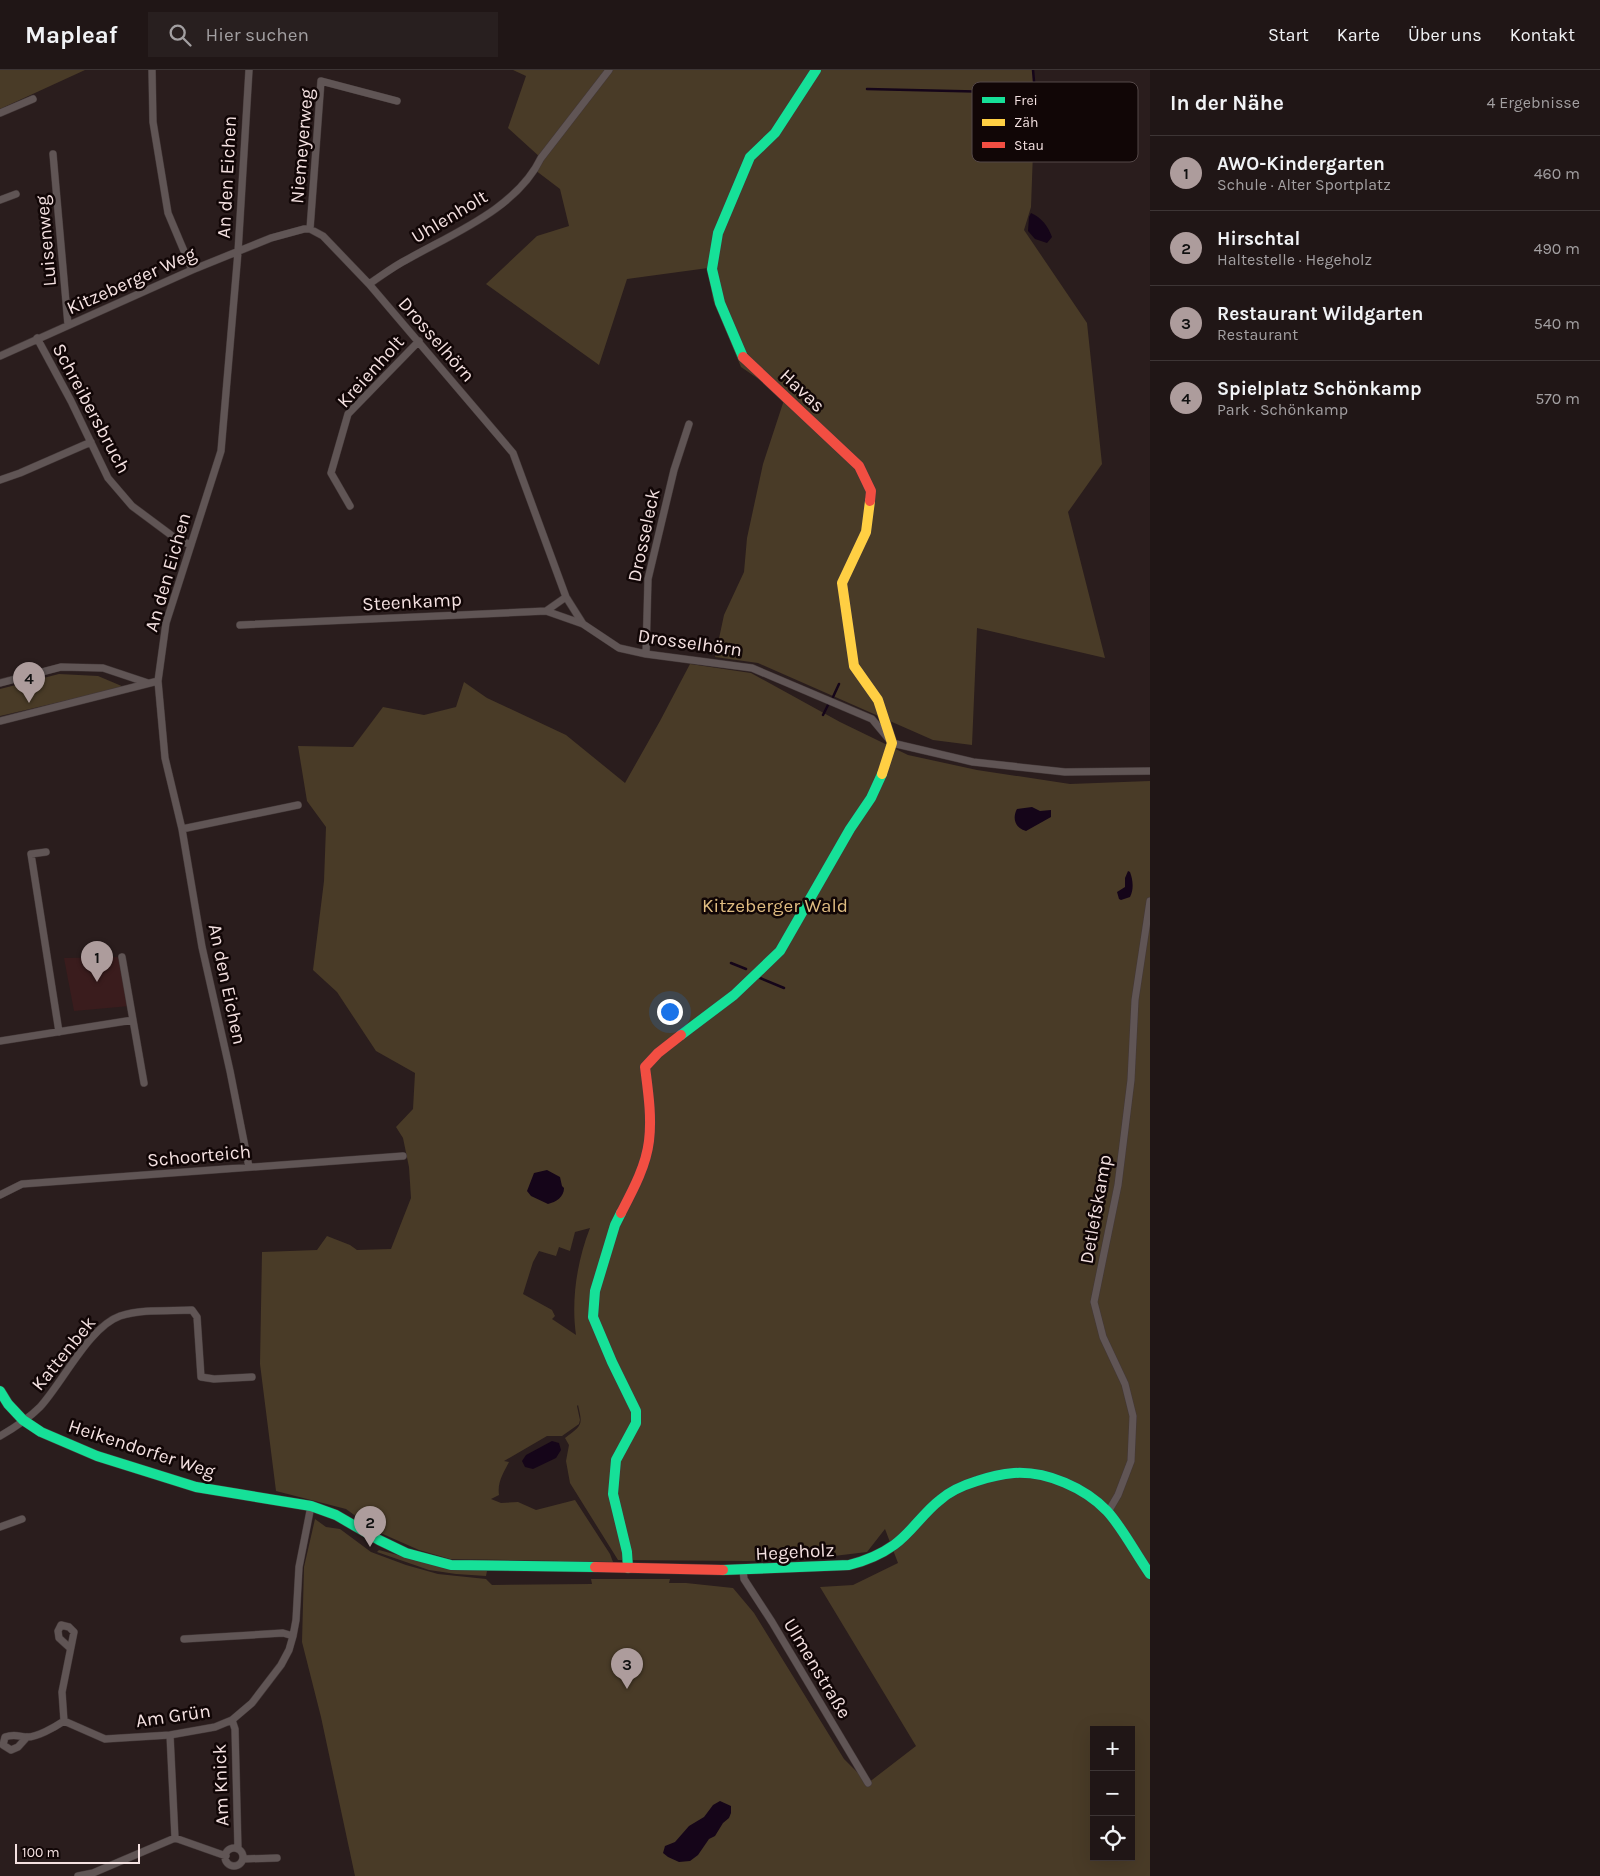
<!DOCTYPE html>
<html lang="de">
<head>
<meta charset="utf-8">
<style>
	body { margin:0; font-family:Karla,sans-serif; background:#281f1f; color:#f1f3f6 }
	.controls { position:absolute; right:15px; bottom:15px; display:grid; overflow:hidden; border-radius:0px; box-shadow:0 5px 20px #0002 }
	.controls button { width:45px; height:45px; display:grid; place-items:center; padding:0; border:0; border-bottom:1px solid #3d3535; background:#201616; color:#f1f3f6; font:25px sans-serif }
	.scale { position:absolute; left:15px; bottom:12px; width:125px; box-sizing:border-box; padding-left:5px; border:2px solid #f4e1e1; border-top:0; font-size:14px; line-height:18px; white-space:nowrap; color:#f4e1e1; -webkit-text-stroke:4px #110606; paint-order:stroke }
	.you { position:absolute; left:669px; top:941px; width:18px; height:18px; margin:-12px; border:4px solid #fff; border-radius:50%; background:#1a73e8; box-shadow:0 0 0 8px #1a73e833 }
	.badge { display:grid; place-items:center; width:32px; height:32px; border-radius:50%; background:#ad9c9c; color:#111; font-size:16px; font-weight:700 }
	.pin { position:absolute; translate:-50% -41px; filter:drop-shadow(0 1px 2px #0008) }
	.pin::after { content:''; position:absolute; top:26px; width:18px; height:15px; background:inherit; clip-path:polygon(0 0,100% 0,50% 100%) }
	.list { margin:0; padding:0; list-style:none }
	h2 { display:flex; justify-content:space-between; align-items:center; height:65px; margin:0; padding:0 20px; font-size:21px }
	h2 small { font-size:16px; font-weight:400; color:#a29fa1 }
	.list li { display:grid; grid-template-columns:32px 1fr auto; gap:15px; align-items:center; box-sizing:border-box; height:75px; padding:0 20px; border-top:1px solid #3d3535 }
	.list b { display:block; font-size:19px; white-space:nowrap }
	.list p { margin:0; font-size:16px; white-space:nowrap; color:#a29fa1 }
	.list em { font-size:16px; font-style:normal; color:#a29fa1 }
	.icon { flex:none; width:28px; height:28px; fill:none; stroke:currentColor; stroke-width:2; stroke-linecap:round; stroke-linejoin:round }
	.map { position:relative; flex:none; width:1150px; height:1806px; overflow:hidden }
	header { display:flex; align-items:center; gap:30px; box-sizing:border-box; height:70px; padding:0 25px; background:#201616; border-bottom:1px solid #3d3535 }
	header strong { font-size:24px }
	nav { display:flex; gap:28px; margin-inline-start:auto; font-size:18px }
	.search { width:350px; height:45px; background:#281f1f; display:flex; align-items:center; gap:12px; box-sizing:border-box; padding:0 18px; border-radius:0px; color:#a29fa1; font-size:19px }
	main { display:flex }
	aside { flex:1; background:#201616 }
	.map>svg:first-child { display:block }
	.built { fill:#3a1c1d }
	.green { fill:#493b27; fill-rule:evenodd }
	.water { fill:#150519 }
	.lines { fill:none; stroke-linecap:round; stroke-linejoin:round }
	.stream { stroke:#150519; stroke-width:2.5 }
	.street-casing { stroke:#433838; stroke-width:8 }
	.fast-casing { stroke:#433838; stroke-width:11 }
	.slow-casing { stroke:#433838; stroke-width:11 }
	.jam-casing { stroke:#433838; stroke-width:11 }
	.street { stroke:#605555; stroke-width:7 }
	.fast { stroke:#16e098; stroke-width:10 }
	.slow { stroke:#ffcf43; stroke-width:10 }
	.jam { stroke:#f24e42; stroke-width:10 }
	.labels { text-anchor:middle; stroke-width:5; stroke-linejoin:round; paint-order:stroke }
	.street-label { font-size:19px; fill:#f4e1e1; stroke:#110606 }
	.park-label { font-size:19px; fill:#dfbc81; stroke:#110606 }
	.key { fill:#110606; stroke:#554848; stroke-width:1 }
	.key-label { font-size:14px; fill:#f4e1e1 }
</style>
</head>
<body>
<header>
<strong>Mapleaf</strong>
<div class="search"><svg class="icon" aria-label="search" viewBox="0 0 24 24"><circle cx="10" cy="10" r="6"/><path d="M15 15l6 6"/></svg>Hier suchen</div>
<nav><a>Start</a><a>Karte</a><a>Über uns</a><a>Kontakt</a></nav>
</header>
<main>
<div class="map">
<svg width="1150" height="1806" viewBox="0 0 1150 1806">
	<rect width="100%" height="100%" fill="#2a1d1d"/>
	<path class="built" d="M122 887 130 936 74 941 64 888Z"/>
	<path class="green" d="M0 0H85L0 39Z
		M513 0H1033L1035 27 1031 137 1024 160 1087 253 1102 394 1068 442 1105 588 977 558 972 675 933 670 758 593 715 587 724 545 744 502 747 468 763 394 785 327 741 297 713 230 708 198 627 209 599 295 486 214 537 166 569 156 560 119 535 100 541 88 508 58 526 6Z
		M690 594 751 603 840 652 908 685 977 700 1070 714 1150 711V1806H355L321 1647 302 1572 304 1497 315 1449 326 1457 340 1459 371 1482 406 1495 438 1504 486 1509 492 1515 592 1514 591 1509H670L669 1513H686L733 1518 754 1543 844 1689 868 1713 916 1676 820 1517 853 1515 898 1493 885 1459 867 1482 809 1489 747 1491 618 1490 570 1413 566 1391 569 1375 565 1368C582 1355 583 1356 578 1335L577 1336 580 1350 579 1354 562 1366H547L504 1391 509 1392C504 1402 497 1412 499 1425L491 1429 501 1433 518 1432 536 1440 575 1430 610 1484 613 1492 450 1489 419 1480 376 1461 346 1439 276 1421 260 1294 262 1182 317 1180 327 1166 350 1175 357 1180 391 1179 411 1128 409 1097 403 1068 396 1057 413 1039 415 1003 376 981 337 922 313 900 324 811 326 757 307 731 298 676 353 677 383 637 424 645 456 637 464 612 487 628 566 665 625 713 660 651ZM590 1158C577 1191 571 1230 576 1265L552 1249 555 1246 552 1240 523 1224 533 1192 539 1181 556 1186 559 1177 570 1181 575 1162ZM1094 1660H1131V1787H1094Z
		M59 604 98 606 124 617 0 646V619Z
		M379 1480 438 1496 487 1501 486 1506 456 1504 429 1500 377 1482Z"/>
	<path class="water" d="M1031 143C1042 148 1048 156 1052 167L1047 173 1035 169 1028 161 1029 147Z
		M1032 737 1040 741 1051 740V747L1026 761C1015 758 1012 748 1017 739Z
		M1128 801 1130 802C1133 810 1134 819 1130 827L1121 830 1119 829 1117 822 1125 817V808Z
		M547 1100 560 1107 562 1116 564 1118C564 1127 556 1132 548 1134L531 1126 527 1121 534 1103Z
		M552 1371 559 1373 561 1380 556 1388 533 1399 525 1397 522 1391 526 1385Z
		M720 1731 731 1736V1743L729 1748 723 1753 715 1766 709 1769 698 1785 690 1791 679 1792 668 1787 663 1783 665 1776 675 1772 689 1756 704 1747 713 1735Z"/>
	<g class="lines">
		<path class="stream" d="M867 19 1035 23 1033 0
			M833 627 839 614
			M823 645 828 635
			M731 893 746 899
			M760 908 784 918"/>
		<defs>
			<path id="street" d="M152 0 153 52 168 143 192 200
				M249 0 238 182 221 381 166 553 158 611 165 688 182 759 202 877 230 1001 249 1097
				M0 43 33 29
				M53 84 68 255
				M0 130 16 124
				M310 159 321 11 397 31
				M369 214C381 206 394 196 408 189 454 163 517 138 541 88L609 0
				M37 268 71 331 108 408 132 436 175 468 191 475
				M0 286 192 200 271 168 304 159H310L323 166 369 214 513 383 566 527 583 554 619 578 646 584 752 598 872 649 892 673 973 692 1065 702 1150 701
				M0 410 20 403 91 372
				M350 436 331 403 348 344 419 271
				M546 541 566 527
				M240 555 546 541 583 554
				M646 584 648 509 674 400 689 354
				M0 613 61 597 103 598 148 613
				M0 651 158 611
				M182 759 298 735
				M46 782 31 784 59 962
				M122 887 144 1013
				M0 971 133 950
				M0 1125 22 1114 403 1086
				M0 1366C14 1358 29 1348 40 1337 63 1312 89 1257 120 1246 142 1239 168 1241 192 1240L197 1247 201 1307 214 1309 252 1307
				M1108 1442 1118 1425 1131 1391 1133 1346 1125 1314 1103 1267 1094 1232 1118 1115 1131 1010 1135 930 1150 831
				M0 1457 22 1449
				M743 1500 744 1509 772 1552 868 1713
				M184 1569 283 1563 293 1566
				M70 1578 59 1568 58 1561 61 1555 69 1557 74 1562 62 1622 64 1651 105 1669 170 1665 215 1657 232 1650 252 1633 281 1595 289 1580 293 1566 296 1550 299 1497 311 1436
				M232 1650 235 1659 238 1779
				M170 1665 175 1768
				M27 1667 18 1677 11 1680 3 1675 5 1667C14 1664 17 1666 26 1667 36 1668 55 1657 64 1651
				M175 1768 226 1786
				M225 1787a9 9 0 1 1 18 0a9 9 0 1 1-18 0Z
				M243 1789 277 1788
				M78 1806 93 1803 175 1768"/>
			<path id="fast" d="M743 287 720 233 712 199 718 163 750 87 775 63 816 0
				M681 965 734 925 780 881 850 759 871 728 882 704
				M621 1143 615 1155 595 1221 593 1247 612 1292 636 1341V1353L616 1390 613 1424 627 1482 628 1498
				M0 1321 8 1334 23 1350 41 1362 97 1386 196 1417 311 1436 336 1445 379 1470 406 1483 451 1495 595 1497
				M723 1500 849 1495C865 1491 880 1485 894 1475 911 1463 923 1443 940 1430 951 1420 964 1415 977 1411 989 1407 1002 1404 1014 1403 1047 1401 1085 1418 1107 1441 1122 1457 1137 1486 1150 1504"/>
			<path id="slow" d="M870 431 866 462 842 513 854 596 878 630 892 673 882 704"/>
			<path id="jam" d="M743 287 859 396 871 421 870 431
				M621 1143C633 1120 646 1096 649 1071 652 1046 648 1021 645 997L658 983 681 965
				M595 1497 723 1500"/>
		</defs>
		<use href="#street" class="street-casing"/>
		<use href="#fast" class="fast-casing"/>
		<use href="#slow" class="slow-casing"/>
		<use href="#jam" class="jam-casing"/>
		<use href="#street" class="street"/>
		<use href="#fast" class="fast"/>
		<use href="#slow" class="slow"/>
		<use href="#jam" class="jam"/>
	</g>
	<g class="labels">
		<g class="street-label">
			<text transform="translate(301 76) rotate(-85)" y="7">Niemeyerweg</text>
			<text transform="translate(226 107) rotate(-87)" y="7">An den Eichen</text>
			<text transform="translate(449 146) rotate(-31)" y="7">Uhlenholt</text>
			<text transform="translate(45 171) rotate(-95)" y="7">Luisenweg</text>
			<text transform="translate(131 210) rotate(-24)" y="7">Kitzeberger Weg</text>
			<text transform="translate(437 269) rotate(49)" y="7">Drosselhörn</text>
			<text transform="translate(370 301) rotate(-48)" y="7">Kreienholt</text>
			<text transform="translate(803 320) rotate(43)" y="7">Havas</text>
			<text transform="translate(92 338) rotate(62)" y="7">Schreibersbruch</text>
			<text transform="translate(643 465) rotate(-78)" y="7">Drosseleck</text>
			<text transform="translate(167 502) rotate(-74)" y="7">An den Eichen</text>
			<text transform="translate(412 531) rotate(-3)" y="7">Steenkamp</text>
			<text transform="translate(690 572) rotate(8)" y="7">Drosselhörn</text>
			<text transform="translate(228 914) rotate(78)" y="7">An den Eichen</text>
			<text transform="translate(199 1085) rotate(-5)" y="7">Schoorteich</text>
			<text transform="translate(1095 1139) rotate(-80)" y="7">Detlefskamp</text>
			<text transform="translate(63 1283) rotate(-51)" y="7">Kattenbek</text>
			<text transform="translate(142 1378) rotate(18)" y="7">Heikendorfer Weg</text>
			<text transform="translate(795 1481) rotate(-3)" y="7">Hegeholz</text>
			<text transform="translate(818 1598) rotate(59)" y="7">Ulmenstraße</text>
			<text transform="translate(173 1645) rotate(-8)" y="7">Am Grün</text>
			<text transform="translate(220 1715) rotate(-92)" y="7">Am Knick</text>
		</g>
		<g class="park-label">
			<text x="775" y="842">Kitzeberger Wald</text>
		</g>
	</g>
	<rect x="972" y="12" width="166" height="80" rx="8" class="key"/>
	<rect x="982" y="27" width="23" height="6" fill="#16e098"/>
	<rect x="982" y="49" width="23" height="7" fill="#ffcf43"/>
	<rect x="982" y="72" width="23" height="6" fill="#f24e42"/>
	<g class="key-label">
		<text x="1014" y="35">Frei</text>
		<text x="1014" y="57">Zäh</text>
		<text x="1014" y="80">Stau</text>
	</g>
</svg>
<div class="controls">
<button>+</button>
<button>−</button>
<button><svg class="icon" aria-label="locate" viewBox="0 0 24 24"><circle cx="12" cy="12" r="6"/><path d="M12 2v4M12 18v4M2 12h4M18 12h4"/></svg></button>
</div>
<div class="scale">100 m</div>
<div class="you"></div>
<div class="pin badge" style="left:97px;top:912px">1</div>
<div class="pin badge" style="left:370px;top:1477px">2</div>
<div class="pin badge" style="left:627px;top:1619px">3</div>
<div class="pin badge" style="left:29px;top:633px">4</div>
</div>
<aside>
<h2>In der Nähe<small>4 Ergebnisse</small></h2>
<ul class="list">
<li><span class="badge">1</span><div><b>AWO-Kindergarten</b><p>Schule · Alter Sportplatz</p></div><em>460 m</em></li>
<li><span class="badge">2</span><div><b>Hirschtal</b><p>Haltestelle · Hegeholz</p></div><em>490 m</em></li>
<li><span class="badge">3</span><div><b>Restaurant Wildgarten</b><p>Restaurant</p></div><em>540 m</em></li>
<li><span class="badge">4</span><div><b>Spielplatz Schönkamp</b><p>Park · Schönkamp</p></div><em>570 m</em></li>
</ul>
</aside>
</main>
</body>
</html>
